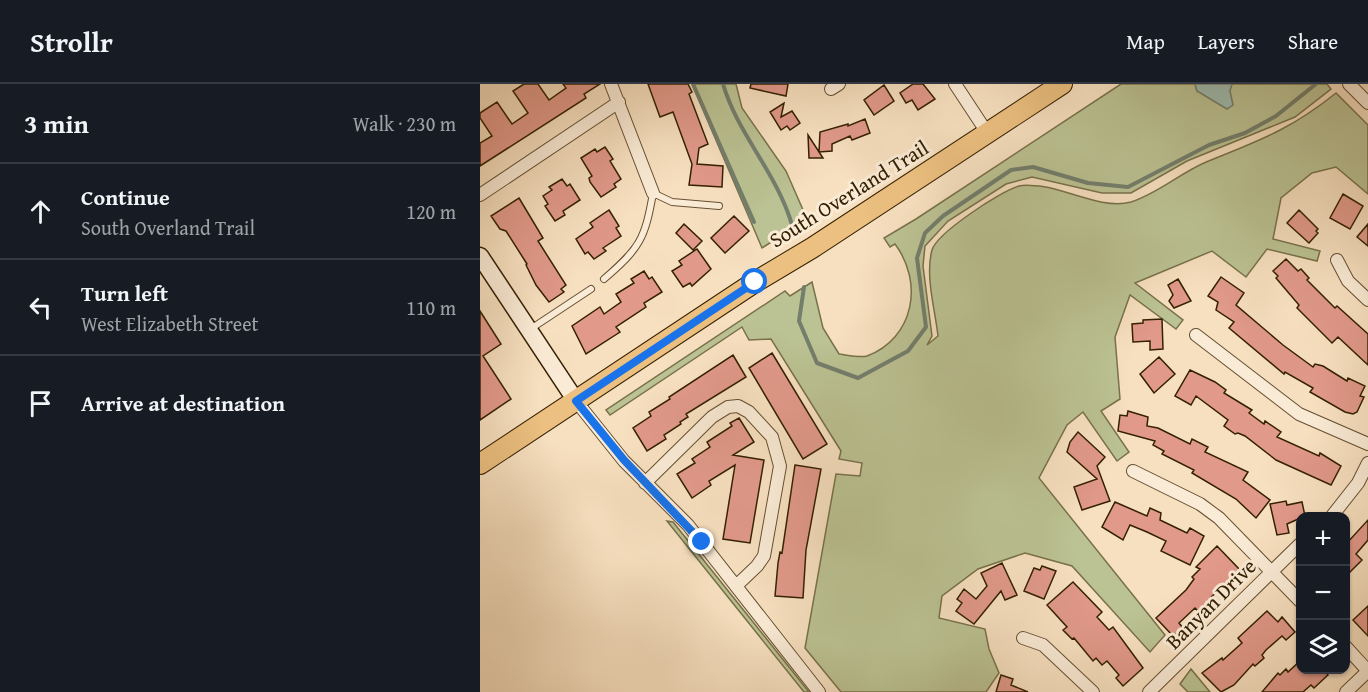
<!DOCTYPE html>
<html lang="en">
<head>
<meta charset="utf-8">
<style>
	body { margin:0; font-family:"Gentium Book Plus",serif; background:#242831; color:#f1f3f6 }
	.controls { position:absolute; right:18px; bottom:18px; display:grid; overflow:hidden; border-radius:12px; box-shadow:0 2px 4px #0004 }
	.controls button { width:54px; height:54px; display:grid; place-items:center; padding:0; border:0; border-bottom:2px solid #363941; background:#171b24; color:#f1f3f6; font:30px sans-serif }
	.stop { position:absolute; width:18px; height:18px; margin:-14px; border:4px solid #1a73e8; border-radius:50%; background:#fff }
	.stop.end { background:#1a73e8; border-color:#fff; box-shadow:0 2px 6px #0008 }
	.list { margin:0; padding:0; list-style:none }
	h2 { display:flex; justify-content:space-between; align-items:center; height:78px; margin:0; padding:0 24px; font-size:26px }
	h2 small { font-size:20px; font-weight:400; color:#9ea1a6 }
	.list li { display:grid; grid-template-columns:39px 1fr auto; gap:18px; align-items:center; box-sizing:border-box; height:96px; padding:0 24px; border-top:2px solid #363941 }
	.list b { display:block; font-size:22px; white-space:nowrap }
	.list p { margin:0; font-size:20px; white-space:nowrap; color:#9ea1a6 }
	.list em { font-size:20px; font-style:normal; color:#9ea1a6 }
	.icon { flex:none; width:33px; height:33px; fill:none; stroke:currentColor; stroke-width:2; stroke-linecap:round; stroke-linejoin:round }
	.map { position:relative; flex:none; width:888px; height:608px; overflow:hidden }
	header { display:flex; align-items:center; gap:36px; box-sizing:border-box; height:84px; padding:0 30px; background:#171b24; border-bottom:2px solid #363941 }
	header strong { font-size:28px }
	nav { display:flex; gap:33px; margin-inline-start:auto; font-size:21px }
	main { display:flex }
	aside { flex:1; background:#171b24 }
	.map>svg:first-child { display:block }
	.green { fill:#bbc293; stroke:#78714a; stroke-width:1.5 }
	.water { fill:#9dbdb2; stroke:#737e6c; stroke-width:1.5 }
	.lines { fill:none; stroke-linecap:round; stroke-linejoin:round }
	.stream { stroke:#737e6c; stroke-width:4 }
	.building { fill:#e1998a; stroke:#342002; stroke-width:1.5 }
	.service-casing { stroke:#655032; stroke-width:8 }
	.minor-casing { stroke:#655032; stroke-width:14 }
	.secondary-casing { stroke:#342002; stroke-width:19 }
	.primary-casing { stroke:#342002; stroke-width:22 }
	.service { stroke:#faebd6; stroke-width:6 }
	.minor { stroke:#faebd6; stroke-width:12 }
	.secondary { stroke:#faebd6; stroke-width:16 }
	.primary { stroke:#ecc080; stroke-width:20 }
	.route { stroke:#1a73e8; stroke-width:8 }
	.labels { text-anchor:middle; stroke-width:6; stroke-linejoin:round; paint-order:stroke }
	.street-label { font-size:21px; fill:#342002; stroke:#faebd6 }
</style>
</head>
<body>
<header>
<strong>Strollr</strong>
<nav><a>Map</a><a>Layers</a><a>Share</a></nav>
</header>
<main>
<aside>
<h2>3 min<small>Walk · 230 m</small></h2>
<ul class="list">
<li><svg class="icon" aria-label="ahead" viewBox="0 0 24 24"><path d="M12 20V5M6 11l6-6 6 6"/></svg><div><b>Continue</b><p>South Overland Trail</p></div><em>120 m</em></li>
<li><svg class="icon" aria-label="left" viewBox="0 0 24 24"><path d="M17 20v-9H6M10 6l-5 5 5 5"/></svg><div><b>Turn left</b><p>West Elizabeth Street</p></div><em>110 m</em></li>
<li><svg class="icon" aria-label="arrive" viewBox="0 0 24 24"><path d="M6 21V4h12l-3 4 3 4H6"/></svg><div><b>Arrive at destination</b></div></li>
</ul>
</aside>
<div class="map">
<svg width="888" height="608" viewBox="0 0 888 608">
	<rect width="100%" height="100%" fill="#f7e0c0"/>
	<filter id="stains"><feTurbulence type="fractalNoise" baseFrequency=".00333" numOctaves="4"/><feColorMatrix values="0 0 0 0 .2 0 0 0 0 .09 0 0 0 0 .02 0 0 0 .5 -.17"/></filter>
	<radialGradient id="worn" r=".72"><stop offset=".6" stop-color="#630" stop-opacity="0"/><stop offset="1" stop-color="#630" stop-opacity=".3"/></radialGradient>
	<path class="green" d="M212 0H256L262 24 306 87 327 135 282 164Z
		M641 0H715L717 7 752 21 749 7 752 0H847L851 5 815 33 707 77 651 109H622L552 93 526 100 468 137 445 162 443 182 452 252 447 261 458 252C455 225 445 192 452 166 457 149 521 107 539 102 547 100 559 102 566 103 592 108 625 125 651 118 677 110 699 90 724 79 777 57 809 47 856 9L888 41V110L856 83 832 89 801 114 793 155 840 167 837 177 787 165 766 193 732 167 655 199 703 236 696 245 650 211 635 253 640 315 621 327 649 368 637 377 603 328 587 341 559 394 685 551 670 568 592 482 545 469 498 485 462 512 459 534 505 545 509 565 519 589 506 608H361L325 564 356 390 380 392 382 379 359 375 361 367 291 255 269 256 262 243 130 331 126 326 305 207 310 212 332 198 343 244 359 270C367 271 380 274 387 272 434 254 444 199 415 160L410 163 404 154 436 135Z
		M187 437 193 438 329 608H324Z
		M711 585 730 608H708L700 600Z"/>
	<path class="water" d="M715 0H752L750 7 753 21 747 25 717 7Z"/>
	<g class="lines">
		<path class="stream" d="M213 0 274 138
			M243 0C258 51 297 89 312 141
			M324 203 319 237 337 279 378 294 428 267 446 243 437 174 445 149 463 132 531 86 553 83 608 99 648 103 729 61 765 49 796 32 836 0"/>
	</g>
	<path class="building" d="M44 0H58L69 16 86 4 83 0H120L104 10 106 14 0 82V59L12 52 0 34V29L17 18 32 40 48 29 33 7Z
		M168 0H208L212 8 209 10 228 60 219 64 217 80 243 82 242 103 209 101 212 80 193 28 180 33Z
		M271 0H308L306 12 270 4Z
		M433 0H443L455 15 438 26 432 16 426 19 420 9Z
		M404 1 414 17 394 31 384 16Z
		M304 19 301 33 312 27 320 39 310 46 307 42 301 46 290 28Z
		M385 35 390 49 372 56 370 52 352 60V67L339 68 340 48 368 40V42Z
		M328 51 343 74H329Z
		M125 63 133 75 130 77 141 95 134 100 136 103 121 113 110 98 109 94 112 92 101 74 115 65 117 68Z
		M82 95 87 102 90 100 100 116 83 127 85 131 75 137 65 122 68 120 63 112 72 106 69 103Z
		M863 110 883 122 870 145 850 134Z
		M39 114 63 154 58 157 86 201 81 205 84 208 69 218 56 201 46 181 47 180 26 147 20 145 11 132Z
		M129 126 139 142 136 144 141 152 123 164 126 167 114 175 108 168 105 170 96 155 113 143 110 139Z
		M819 126 838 145 836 147 838 149 829 159 807 139Z
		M254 132 269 147 245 169 231 154Z
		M204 140 222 157 213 166 196 149Z
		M888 140V162L877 153Z
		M217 165 231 185 212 202 210 199 203 203 192 187 202 181 199 177Z
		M806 175 818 187 821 185 829 194 827 196 855 224 857 222 888 250V281L858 253 852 259 817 224 819 221 796 194 798 192 793 187Z
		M164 187 169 195 172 193 182 208 164 219 166 223 136 243 140 248 137 250 106 270 92 242 120 223 124 230 141 218 136 210 154 199 151 195Z
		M741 193 764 209 756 221 803 261 833 283 835 280 843 282 867 297 868 294 885 302 880 312 884 313 877 328 873 330 865 328 830 308 833 304 805 288 804 290 749 244 754 238 736 226 738 218 728 212Z
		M698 195 711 217 694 224 689 217 693 211 688 201Z
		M0 227 21 260 3 272 31 315 0 336Z
		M682 235 683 265 670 266V257L653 258 652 240 663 239V236Z
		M292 269 347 360 323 375 269 284Z
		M253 271 266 293 206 330 208 333 200 338 201 340 184 351 186 355 167 367 153 344 171 332 169 328 190 315 189 313Z
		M679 273 695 290 674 309 660 290Z
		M710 286 735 298 746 306 744 309 772 326 769 329 784 340 785 337 801 348 797 353 839 372 840 369 861 382 851 401 796 376 765 352 758 349 755 350 744 342 748 336 716 312 711 321 695 312Z
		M648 327 668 333 667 342 678 344 710 360 712 355 728 363 725 368 768 388 763 396 790 416 776 434 756 415 712 389 714 386 682 370 684 367 673 361 675 357 638 347 640 331 647 332Z
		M259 334 274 358 253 371 284 376 270 459 243 455 255 381 229 397 231 401 212 414 197 390 215 379 212 375 230 363 227 358 252 342 250 339Z
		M598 348 625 373 617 382 630 417 602 426 594 403 617 395 587 368 590 358Z
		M315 381 341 385 326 466 323 514 295 512 298 479 300 468 302 469Z
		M806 417 807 421 822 418 825 432 807 440 809 449 797 451 790 420Z
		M635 418 667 432 670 424 681 429 680 436 707 449 710 444 724 452 710 481 681 467 686 457 667 448 650 441 643 456 622 443Z
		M888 436V456L876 470 882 476 866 492V460Z
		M737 462 761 487 730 514 732 516 723 524 718 527 715 524 699 539 703 544 693 552 676 534 706 506 714 495 712 493 720 485 716 483Z
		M522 479 537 511 525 516 521 507 494 540 476 527 482 519 477 515 484 505 496 515 507 502 501 489Z
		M562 482 576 487 564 515 544 507 554 484 560 486Z
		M593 498 622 528 617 533 629 546 633 543 663 584 643 602 636 594 639 591 627 577 622 581 616 574 613 577 594 554 592 555 583 546 587 543 567 521Z
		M888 522V552L873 536Z
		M787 527 798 538 802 533 815 548 806 556 802 552 786 566 782 571 784 574 775 582 773 580 754 601 741 608 722 589 742 574 743 576 762 559 758 554Z
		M820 577V585H843L848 591 834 604 831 601 823 608H782L798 589 800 591 806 585 808 588Z
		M521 591 533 595 531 601 548 608H516Z"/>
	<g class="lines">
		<defs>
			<path id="service" d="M124 195C160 164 165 155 173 109L192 118 239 122
				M49 246 111 205"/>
			<path id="minor" d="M131 0 173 109
				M475 0 508 50
				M869 0 888 19
				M351 5 359 0
				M0 111 139 18
				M857 176 868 197 888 216
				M716 251 819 330 888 360
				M96 317 144 377 208 441 339 608
				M653 387 720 420 739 434 820 517
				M165 399 232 333 248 323 258 322 269 328 292 353 300 382 284 472 277 482 256 502
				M852 432 878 399 888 379
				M543 554 563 561 613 608
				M866 563 888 587
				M669 608 820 460
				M866 608 888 587"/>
			<path id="secondary" d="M0 172 96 317"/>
			<path id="primary" d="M0 380 275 198 332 164 582 0"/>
		</defs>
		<use href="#service" class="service-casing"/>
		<use href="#minor" class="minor-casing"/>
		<use href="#secondary" class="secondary-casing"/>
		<use href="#primary" class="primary-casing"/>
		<use href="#service" class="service"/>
		<use href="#minor" class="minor"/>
		<use href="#secondary" class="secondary"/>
		<use href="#primary" class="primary"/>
	</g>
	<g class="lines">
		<path class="route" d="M222 458 144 376 96 317 275 198"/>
	</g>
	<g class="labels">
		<g class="street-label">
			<text transform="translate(369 110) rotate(-32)" y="7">South Overland Trail</text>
			<text transform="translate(731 520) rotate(-45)" y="7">Banyan Drive</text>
		</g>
	</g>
	<rect width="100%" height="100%" filter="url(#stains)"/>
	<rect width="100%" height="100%" fill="url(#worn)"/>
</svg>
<div class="controls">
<button>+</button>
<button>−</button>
<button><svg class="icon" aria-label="layers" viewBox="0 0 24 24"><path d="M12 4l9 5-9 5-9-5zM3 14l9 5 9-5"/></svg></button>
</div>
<div class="stop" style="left:275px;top:198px"></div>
<div class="stop end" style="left:222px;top:458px"></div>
</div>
</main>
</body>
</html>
